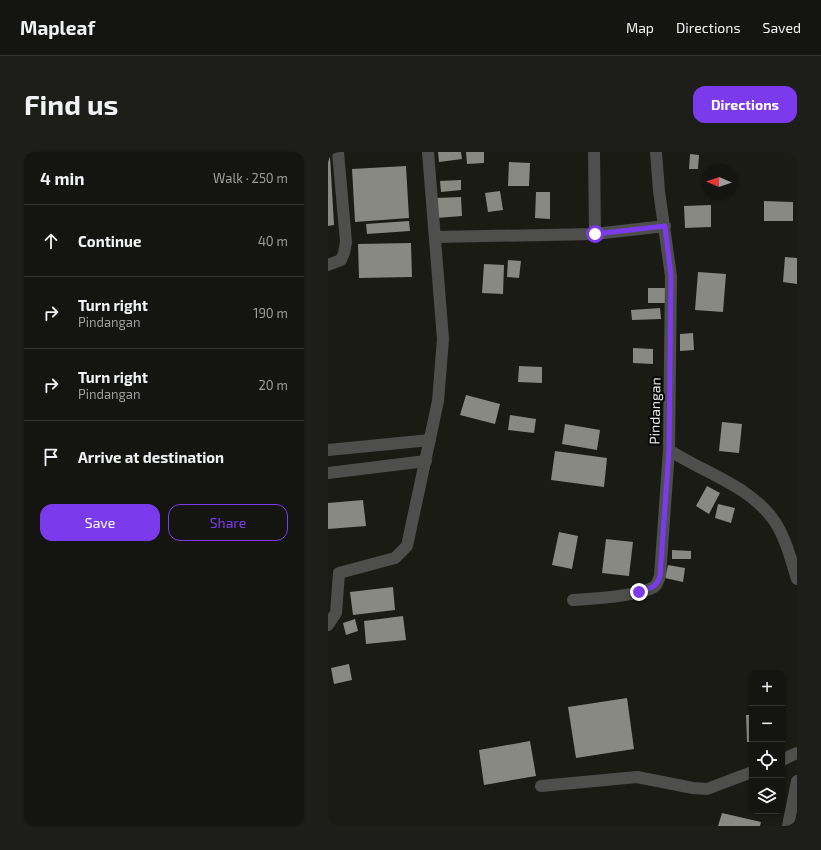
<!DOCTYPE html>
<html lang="en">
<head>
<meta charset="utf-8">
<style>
	body { margin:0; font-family:"Exo 2",sans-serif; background:#1d1d19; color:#f1f3f6 }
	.controls { position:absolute; right:12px; bottom:12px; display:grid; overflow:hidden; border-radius:8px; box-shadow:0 1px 3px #0004 }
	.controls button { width:36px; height:36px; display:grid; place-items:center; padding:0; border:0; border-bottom:1px solid #333330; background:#141410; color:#f1f3f6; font:20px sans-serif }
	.compass { position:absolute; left:373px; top:12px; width:36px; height:36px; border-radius:50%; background:#141410; box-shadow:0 1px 3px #0004; rotate:272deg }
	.stop { position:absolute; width:12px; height:12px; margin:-9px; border:3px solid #7c3aed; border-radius:50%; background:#fff }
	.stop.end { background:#7c3aed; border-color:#fff; box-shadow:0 1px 4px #0008 }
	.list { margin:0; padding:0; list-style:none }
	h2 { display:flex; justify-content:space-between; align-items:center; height:52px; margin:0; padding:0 16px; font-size:17px }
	h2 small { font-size:13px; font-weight:400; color:#9d9e9f }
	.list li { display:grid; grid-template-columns:26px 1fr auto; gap:12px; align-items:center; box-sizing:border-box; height:72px; padding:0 16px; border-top:1px solid #333330 }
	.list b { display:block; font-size:15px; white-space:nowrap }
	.list p { margin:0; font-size:13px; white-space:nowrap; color:#9d9e9f }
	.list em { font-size:13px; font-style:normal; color:#9d9e9f }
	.actions { display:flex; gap:8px; padding:12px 16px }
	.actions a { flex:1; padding:9px 0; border:1px solid #7c3aed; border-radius:12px; text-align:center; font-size:14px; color:#7c3aed }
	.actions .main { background:#7c3aed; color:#fff }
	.icon { flex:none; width:22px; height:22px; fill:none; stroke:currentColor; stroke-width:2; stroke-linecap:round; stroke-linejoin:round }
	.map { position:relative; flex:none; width:469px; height:674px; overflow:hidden; border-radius:12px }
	header { display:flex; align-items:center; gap:24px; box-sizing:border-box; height:56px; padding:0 20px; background:#141410; border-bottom:1px solid #333330 }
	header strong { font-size:19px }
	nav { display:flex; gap:22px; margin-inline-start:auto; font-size:14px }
	.intro { display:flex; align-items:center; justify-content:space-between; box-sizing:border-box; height:96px; padding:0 24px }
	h1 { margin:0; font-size:28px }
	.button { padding:10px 18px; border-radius:12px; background:#7c3aed; color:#fff; font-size:14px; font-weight:700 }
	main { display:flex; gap:24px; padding:0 24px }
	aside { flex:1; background:#141410; border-radius:12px; box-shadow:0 1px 3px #0004 }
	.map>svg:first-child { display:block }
	.building { fill:#888982 }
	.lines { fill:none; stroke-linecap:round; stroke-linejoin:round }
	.minor { stroke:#4e4e4c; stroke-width:12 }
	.route { stroke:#7c3aed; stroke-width:5 }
	.labels { text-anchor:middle; stroke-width:4; stroke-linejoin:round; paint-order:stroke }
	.street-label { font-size:14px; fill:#e8e8e5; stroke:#060604 }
</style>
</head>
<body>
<header>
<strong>Mapleaf</strong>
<nav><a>Map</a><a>Directions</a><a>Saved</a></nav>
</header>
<div class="intro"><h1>Find us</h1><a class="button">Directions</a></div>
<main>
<aside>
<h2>4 min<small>Walk · 250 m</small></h2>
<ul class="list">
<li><svg class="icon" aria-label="ahead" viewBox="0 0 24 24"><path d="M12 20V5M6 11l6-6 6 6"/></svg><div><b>Continue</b></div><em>40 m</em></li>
<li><svg class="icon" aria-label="right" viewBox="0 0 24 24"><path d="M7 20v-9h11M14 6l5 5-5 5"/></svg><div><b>Turn right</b><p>Pindangan</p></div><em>190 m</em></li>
<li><svg class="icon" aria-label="right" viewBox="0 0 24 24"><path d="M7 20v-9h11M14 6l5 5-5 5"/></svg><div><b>Turn right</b><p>Pindangan</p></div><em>20 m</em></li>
<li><svg class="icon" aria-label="arrive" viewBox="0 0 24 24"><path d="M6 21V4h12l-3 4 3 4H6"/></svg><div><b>Arrive at destination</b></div></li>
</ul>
<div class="actions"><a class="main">Save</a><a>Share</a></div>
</aside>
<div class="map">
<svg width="469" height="674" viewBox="0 0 469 674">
	<rect width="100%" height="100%" fill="#1b1b16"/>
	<path class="building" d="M110 0H133L134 7 111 10Z
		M138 0H156V11L139 12Z
		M362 2 371 3 370 17H361Z
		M0 4H2L6 73 0 74Z
		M181 10 202 11 201 34H180Z
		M78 14 81 66 27 70 24 17Z
		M133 28V38L113 40 112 29Z
		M172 39 175 58 160 60 157 41Z
		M208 40H222V67L207 66Z
		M133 45 134 64 109 66 108 46Z
		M436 49 465 50V69H436Z
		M383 53V75L357 76 356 54Z
		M81 69 82 79 39 82 38 72Z
		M83 91 84 125 31 126 30 92Z
		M457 105 469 106V132L455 130Z
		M180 108 193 109 191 126 179 125Z
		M156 112 176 113 175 142 154 141Z
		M370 120 398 122 395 160 367 158Z
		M320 136H337V151H320Z
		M332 156 333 167 304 168 303 158Z
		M365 181 366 198 352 199V182Z
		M305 196 325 197V212L305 211Z
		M191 214 214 215V231L190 230Z
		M138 243 172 252 167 272 132 263Z
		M182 263 208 267 206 281 180 278Z
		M394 270 414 272 411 301 391 299Z
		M237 272 272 278 269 298 234 292Z
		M227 299 279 306 276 335 223 328Z
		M379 334 392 341 381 362 368 354Z
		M35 348 38 374 0 377V351Z
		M390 352 407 356 403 371 387 366Z
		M231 380 250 384 244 417 224 413Z
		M278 387 305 390 301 424 274 421Z
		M344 398 363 399V407H344Z
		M340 413 357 416 355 430 337 426Z
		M65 435 67 458 25 463 22 440Z
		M75 464 78 488 38 492 36 469Z
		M27 467 30 479 18 483 15 471Z
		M21 512 24 528 6 532 3 516Z
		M299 546 306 597 248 606 240 555Z
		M418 563H424V590H419Z
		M202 589 208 624 156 633 151 598Z
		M394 661 433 670 432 674H390Z"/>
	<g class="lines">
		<path class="minor" d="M266 0 267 82
			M107 85 267 82 337 74
			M0 113 13 108 16 101 18 90 10 0
			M0 298 102 288
			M341 298C376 321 423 334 447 370 458 387 463 408 469 427
			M0 321 98 309
			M245 448C264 447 310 444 326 435 330 432 330 428 332 424L341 298 343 124 331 39 328 0
			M0 473 8 461 11 421 67 406 79 394 110 249 115 187 100 0
			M454 608 469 601
			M213 634 309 625 365 636 379 637 424 620
			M460 674 469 629"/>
	</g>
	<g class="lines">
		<path class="route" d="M267 82 337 74 343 124 341 298 332 424C329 435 321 437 311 440"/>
	</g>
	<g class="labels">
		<g class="street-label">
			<text transform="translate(327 259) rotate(-89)" y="5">Pindangan</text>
		</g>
	</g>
</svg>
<div class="controls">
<button>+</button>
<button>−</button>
<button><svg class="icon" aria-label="locate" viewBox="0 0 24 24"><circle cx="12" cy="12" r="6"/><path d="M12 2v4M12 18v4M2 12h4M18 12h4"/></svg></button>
<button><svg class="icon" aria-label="layers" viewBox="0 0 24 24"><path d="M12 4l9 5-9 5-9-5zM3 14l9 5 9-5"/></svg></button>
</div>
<svg class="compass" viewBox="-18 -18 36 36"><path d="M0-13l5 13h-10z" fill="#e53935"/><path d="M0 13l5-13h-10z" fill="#9d9e9f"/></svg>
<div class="stop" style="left:267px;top:82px"></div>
<div class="stop end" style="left:311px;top:440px"></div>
</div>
</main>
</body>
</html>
